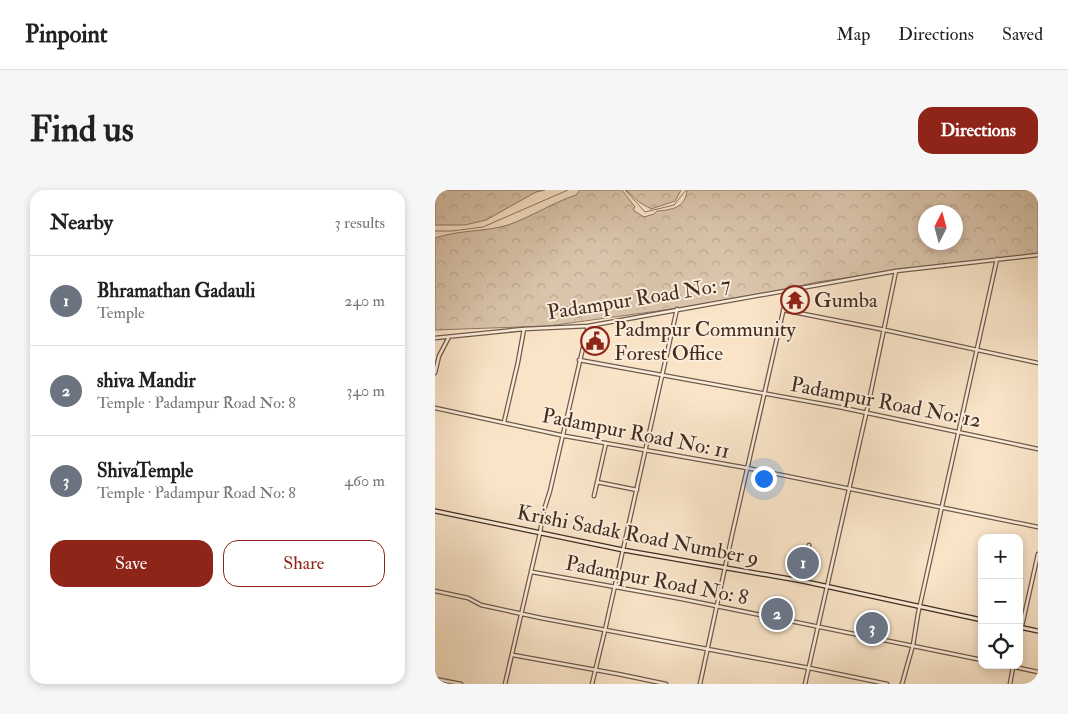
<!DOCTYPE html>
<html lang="en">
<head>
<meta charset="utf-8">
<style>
	body { margin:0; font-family:"IM FELL Double Pica",serif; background:#f6f6f6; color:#222 }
	.controls { position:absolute; right:15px; bottom:15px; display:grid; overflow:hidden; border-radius:10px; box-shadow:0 2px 8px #0003 }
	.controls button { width:45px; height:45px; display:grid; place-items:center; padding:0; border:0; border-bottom:1px solid #e0e0e0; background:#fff; color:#222; font:25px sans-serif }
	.compass { position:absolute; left:483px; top:15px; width:45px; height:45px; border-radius:50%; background:#fff; box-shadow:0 2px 8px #0003; rotate:6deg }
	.you { position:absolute; left:328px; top:288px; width:18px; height:18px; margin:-12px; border:4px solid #fff; border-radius:50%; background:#1a73e8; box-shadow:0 0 0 8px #1a73e833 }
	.badge { display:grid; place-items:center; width:32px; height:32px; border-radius:50%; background:#8f2418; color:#fff; font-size:16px; font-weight:700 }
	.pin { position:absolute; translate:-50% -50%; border:2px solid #fff; box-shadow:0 1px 5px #0006 }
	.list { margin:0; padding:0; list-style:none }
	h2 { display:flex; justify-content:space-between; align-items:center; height:65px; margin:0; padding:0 20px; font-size:21px }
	h2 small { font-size:16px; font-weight:400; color:#767676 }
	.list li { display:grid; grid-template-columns:32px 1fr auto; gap:15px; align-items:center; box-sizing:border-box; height:90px; padding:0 20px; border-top:1px solid #e0e0e0 }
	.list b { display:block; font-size:19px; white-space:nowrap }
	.list p { margin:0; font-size:16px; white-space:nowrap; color:#767676 }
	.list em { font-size:16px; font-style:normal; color:#767676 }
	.actions { display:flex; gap:10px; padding:15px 20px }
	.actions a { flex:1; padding:11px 0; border:1px solid #8f2418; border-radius:15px; text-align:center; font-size:18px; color:#8f2418 }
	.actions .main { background:#8f2418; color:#fff }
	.icon { flex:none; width:28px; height:28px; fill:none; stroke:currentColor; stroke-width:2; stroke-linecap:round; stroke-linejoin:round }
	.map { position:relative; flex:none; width:603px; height:494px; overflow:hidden; border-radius:15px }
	header { display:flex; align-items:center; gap:30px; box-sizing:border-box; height:70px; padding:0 25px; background:#fff; border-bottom:1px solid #e0e0e0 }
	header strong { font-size:24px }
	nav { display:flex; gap:28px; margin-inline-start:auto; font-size:18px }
	.intro { display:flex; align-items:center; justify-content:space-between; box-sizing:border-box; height:120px; padding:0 30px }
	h1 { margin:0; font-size:35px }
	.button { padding:12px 22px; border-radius:15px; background:#8f2418; color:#fff; font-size:18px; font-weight:700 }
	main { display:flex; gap:30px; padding:0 30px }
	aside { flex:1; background:#fff; border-radius:15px; box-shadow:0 2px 8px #0003 }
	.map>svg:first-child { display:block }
	.forest { fill:url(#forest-crowns); stroke:#8e7866; fill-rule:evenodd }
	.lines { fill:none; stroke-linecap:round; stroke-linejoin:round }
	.stream { stroke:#8b7563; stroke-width:1 }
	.street-casing { stroke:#705a4b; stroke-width:5 }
	.secondary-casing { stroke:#422c21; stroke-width:5.5 }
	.street { stroke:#fbeddb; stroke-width:2.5 }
	.secondary { stroke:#fbeddb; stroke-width:3 }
	.labels { text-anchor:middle; stroke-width:4; stroke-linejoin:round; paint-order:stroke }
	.street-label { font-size:21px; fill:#422c21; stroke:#fbeddb }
	.poi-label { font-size:21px; fill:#422c21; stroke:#fbeddb; text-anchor:start }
</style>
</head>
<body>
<header>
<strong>Pinpoint</strong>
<nav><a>Map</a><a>Directions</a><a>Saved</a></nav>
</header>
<div class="intro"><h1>Find us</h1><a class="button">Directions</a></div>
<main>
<aside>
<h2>Nearby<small>3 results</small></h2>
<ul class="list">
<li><span class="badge" style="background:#6b7280">1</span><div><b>Bhramathan Gadauli</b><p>Temple</p></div><em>240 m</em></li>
<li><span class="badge" style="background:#6b7280">2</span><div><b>shiva Mandir</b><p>Temple · Padampur Road No: 8</p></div><em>340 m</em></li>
<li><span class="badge" style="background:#6b7280">3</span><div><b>ShivaTemple</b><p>Temple · Padampur Road No: 8</p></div><em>460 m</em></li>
</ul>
<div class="actions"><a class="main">Save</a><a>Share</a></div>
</aside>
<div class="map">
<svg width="603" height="494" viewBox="0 0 603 494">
	<defs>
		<pattern id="forest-crowns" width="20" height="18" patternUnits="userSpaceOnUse" patternTransform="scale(1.25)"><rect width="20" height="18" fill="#dac5ac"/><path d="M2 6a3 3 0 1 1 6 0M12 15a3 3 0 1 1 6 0" fill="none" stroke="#bca994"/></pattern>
	</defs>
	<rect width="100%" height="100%" fill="#f9e4c8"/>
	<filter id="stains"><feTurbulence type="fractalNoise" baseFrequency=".004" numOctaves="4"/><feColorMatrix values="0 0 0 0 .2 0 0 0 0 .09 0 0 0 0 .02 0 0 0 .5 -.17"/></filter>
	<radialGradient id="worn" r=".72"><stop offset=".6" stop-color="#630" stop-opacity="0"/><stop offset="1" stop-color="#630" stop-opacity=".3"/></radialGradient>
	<path class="forest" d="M0 0H110L101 2 51 30 30 35H0Z
		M145 0H187L200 17 198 20 209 27 219 24 222 21C236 20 251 18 252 0H603V64L466 80 382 92 303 110 113 136 0 140V48C23 40 49 42 73 35 96 27 117 13 141 5ZM490 22H520V52H490Z
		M191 0H246L240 11 216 19 204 12Z"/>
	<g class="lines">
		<path class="stream" d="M190 0 210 22 239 15 251 0
			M0 41H17L48 37 133 0"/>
		<defs>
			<path id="street" d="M348 120 450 140 603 173
				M0 148 89 139 153 136 461 81 603 65
				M144 170 404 217 603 259
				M0 183 4 166 14 147
				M0 218 130 246 312 278 603 337
				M69 232 83 172 89 139
				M162 292 202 300
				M159 306 171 253
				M97 382 247 409 547 470
				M367 391 374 355
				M0 401 33 408 46 415 106 428 374 478 452 494
				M584 449 603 364
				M78 465 183 484 231 494
				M570 475 603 482
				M0 489 26 494
				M70 494 105 343 108 323 115 301 153 136
				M157 494 170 440 242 119
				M265 494 297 345 353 100
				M370 494 434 211 461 81
				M467 494 478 455 483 424 562 69
				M575 494 578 477"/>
			<path id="secondary" d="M0 321 188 360 367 391 547 430
				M584 437 603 441"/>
		</defs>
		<use href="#street" class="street-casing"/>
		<use href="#secondary" class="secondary-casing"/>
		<use href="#street" class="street"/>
		<use href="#secondary" class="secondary"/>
	</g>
	<defs>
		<symbol id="temple-ring" viewBox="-11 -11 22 22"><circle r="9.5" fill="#fbeddb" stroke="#8f2418" stroke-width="1.5"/><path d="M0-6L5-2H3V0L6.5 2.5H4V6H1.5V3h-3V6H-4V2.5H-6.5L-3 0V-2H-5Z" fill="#8f2418"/></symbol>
		<symbol id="civic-ring" viewBox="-11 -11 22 22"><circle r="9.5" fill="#fbeddb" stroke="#8f2418" stroke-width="1.5"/><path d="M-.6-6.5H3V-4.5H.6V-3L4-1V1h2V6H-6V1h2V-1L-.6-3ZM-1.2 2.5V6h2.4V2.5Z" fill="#8f2418"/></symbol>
	</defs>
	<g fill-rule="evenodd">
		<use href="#temple-ring" x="344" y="94" width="32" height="32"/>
		<use href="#civic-ring" x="144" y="135" width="32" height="32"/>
	</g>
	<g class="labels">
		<g class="street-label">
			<text transform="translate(204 108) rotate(-9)" y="7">Padampur Road No: 7</text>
			<text transform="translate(451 212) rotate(11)" y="7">Padampur Road No: 12</text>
			<text transform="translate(201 243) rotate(11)" y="7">Padampur Road No: 11</text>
			<text transform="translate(203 345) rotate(11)" y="7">Krishi Sadak Road Number 9</text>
			<text transform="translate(222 390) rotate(11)" y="7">Padampur Road No: 8</text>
		</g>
		<g class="poi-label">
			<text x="379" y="117">Gumba</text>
			<text x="179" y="146">Padmpur Community<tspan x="179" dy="24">Forest Office</tspan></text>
		</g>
	</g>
	<rect width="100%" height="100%" filter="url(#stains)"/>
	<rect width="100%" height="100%" fill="url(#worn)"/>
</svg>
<div class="controls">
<button>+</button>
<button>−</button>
<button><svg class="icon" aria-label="locate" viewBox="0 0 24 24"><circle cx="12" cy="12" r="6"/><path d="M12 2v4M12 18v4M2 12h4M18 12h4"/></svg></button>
</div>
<svg class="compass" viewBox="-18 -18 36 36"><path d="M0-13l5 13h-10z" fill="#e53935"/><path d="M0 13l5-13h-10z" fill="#767676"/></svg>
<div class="you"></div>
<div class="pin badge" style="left:368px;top:373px;background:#6b7280">1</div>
<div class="pin badge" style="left:342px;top:424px;background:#6b7280">2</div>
<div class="pin badge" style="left:437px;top:438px;background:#6b7280">3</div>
</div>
</main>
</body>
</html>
